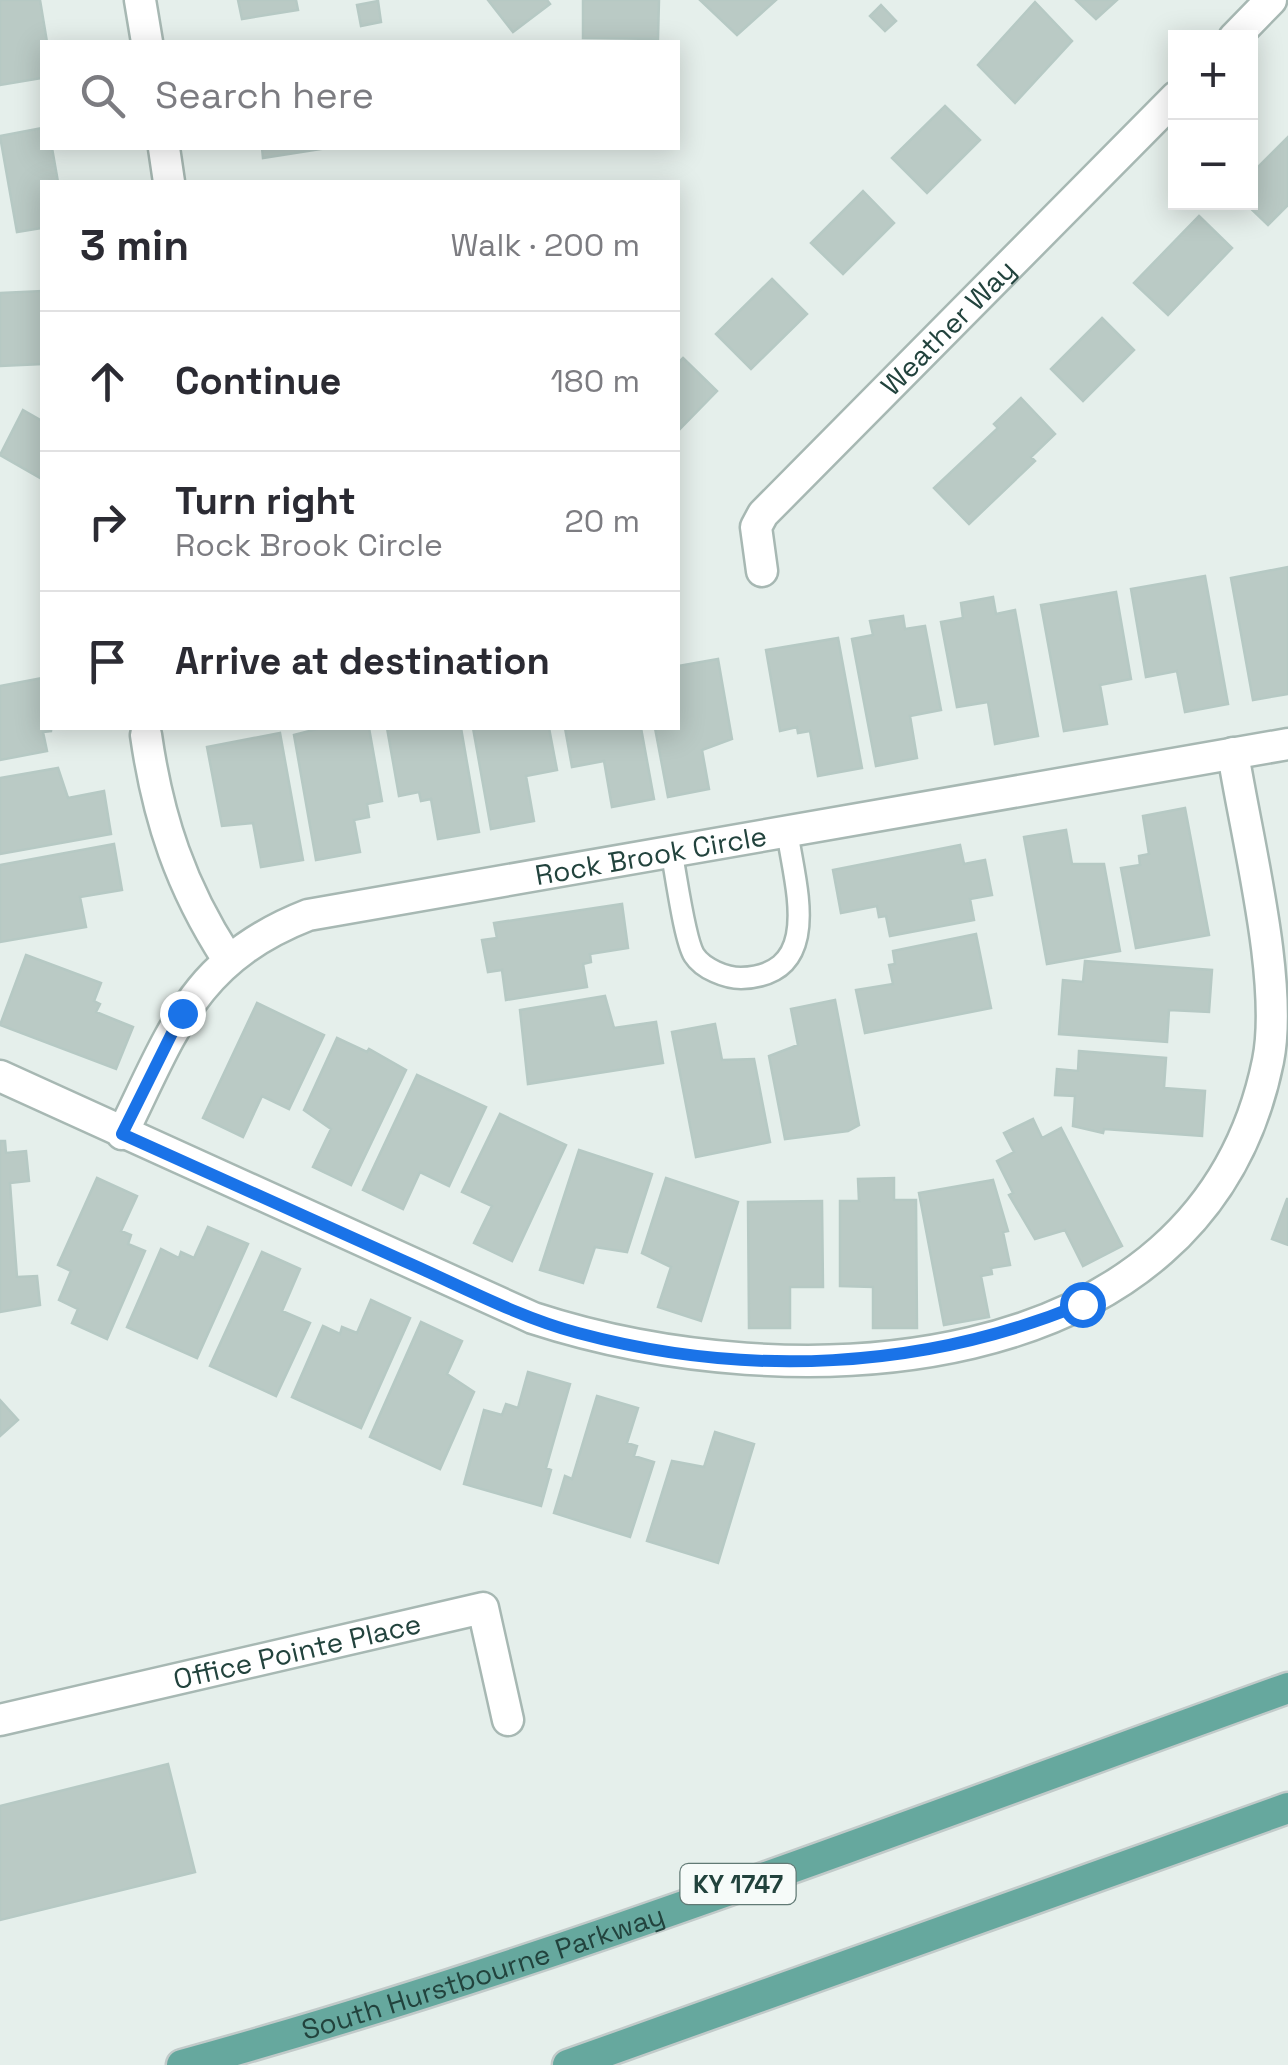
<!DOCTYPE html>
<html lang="en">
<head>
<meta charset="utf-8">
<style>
	body { margin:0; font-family:"Space Grotesk",sans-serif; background:#f7f7f7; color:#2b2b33 }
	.controls { position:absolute; right:30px; top:30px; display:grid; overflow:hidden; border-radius:0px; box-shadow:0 5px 25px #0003 }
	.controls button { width:90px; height:90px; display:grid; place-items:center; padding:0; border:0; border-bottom:2px solid #e1e1e2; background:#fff; color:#2b2b33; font:50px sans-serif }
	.stop { position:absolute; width:30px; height:30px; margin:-22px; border:8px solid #1a73e8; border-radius:50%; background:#fff }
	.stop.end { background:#1a73e8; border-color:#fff; box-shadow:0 2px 10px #0008 }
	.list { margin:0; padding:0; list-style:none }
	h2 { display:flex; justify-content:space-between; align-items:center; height:130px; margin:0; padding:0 40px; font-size:42px }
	h2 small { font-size:32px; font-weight:400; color:#7c7c81 }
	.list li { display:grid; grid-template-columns:65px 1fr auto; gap:30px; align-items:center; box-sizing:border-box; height:140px; padding:0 40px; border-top:2px solid #e1e1e2 }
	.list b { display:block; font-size:38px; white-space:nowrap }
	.list p { margin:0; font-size:32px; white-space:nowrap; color:#7c7c81 }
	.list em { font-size:32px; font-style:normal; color:#7c7c81 }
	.icon { flex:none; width:55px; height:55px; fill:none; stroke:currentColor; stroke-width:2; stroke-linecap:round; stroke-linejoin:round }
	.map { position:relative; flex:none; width:1288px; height:2065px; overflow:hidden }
	.search { position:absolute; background:#fff; box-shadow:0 5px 25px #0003; left:40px; top:40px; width:640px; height:110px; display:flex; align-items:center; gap:25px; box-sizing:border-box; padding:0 35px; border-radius:0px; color:#7c7c81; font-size:38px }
	.panel { position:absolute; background:#fff; box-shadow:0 5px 25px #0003; left:40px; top:180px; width:640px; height:550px; border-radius:0px }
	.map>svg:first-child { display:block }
	.building { fill:#bacac5; stroke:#b6c9c4; stroke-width:2.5 }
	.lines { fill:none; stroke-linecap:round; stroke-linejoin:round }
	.service-casing { stroke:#a7b8b3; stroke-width:25 }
	.minor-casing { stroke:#a7b8b3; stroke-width:35 }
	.primary-casing { stroke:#c1cac9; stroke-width:35 }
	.service { stroke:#fff; stroke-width:20 }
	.minor { stroke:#fff; stroke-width:30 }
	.primary { stroke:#66a89e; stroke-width:30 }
	.route { stroke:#1a73e8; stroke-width:12 }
	.labels { text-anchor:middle; stroke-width:9; stroke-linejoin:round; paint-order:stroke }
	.shield { fill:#f6fbf9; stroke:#627a75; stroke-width:2.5 }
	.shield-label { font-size:25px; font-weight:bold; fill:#22433d }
	.street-label { font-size:28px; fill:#22433d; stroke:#f6fbf9 }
</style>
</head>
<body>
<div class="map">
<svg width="1288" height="2065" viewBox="0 0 1288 2065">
	<rect width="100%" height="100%" fill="#e5efeb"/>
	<path class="building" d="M0 0H40L47 42H42V78L0 85Z
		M238 0H296L298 10 242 19Z
		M488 0H547L550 4 513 32Z
		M583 0H659L658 39 583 38Z
		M700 0H776L737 35Z
		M1076 0H1117L1096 19Z
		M378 1 381 22 361 26 357 5Z
		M1035 2 1072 41 1015 103 978 65Z
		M881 5 896 21 885 31 870 16Z
		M945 106 980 140 927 193 892 158Z
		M42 128V148H52L58 182H42V228L17 232 0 136Z
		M1288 137V205L1268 225 1244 202H1250V175Z
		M262 148H327L263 158Z
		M863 191 894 223 843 274 811 243Z
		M1199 216 1232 248 1168 315 1134 283Z
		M772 279 807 314 751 369 716 334Z
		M42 291V364L0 366V293Z
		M1102 318 1134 350 1083 401 1051 369Z
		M683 358 717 391 678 431V363Z
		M1021 398 1055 434 1031 457 1035 461 969 524 934 488 998 428 994 424Z
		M23 410 42 421V479L0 455Z
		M1288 567V694L1253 700 1231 578Z
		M1205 576 1228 704 1185 712 1177 671 1146 677 1131 589Z
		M1116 592 1131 679 1100 685 1107 724 1064 731 1041 605Z
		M993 597 996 614 1015 610 1038 736 995 744 988 702 957 707 941 622 963 618 961 603Z
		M903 616 905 629 925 626 941 710 910 716 917 758 876 766 852 639 873 635 870 621Z
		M838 638 862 768 818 776 810 731 798 733 797 727 780 731 766 650Z
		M718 659 732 739 702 750 709 789 668 797 655 728H678V666Z
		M42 678V728L52 731 43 732 47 751 0 760V686Z
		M321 728H369L382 801 367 804 369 817 354 820 360 852 316 860 294 735Z
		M387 728H461L479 832 438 839 431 799 421 801 419 792 399 796Z
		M473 728H549L557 770 526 776 534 821 491 829Z
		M565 728H641L654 799 612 807 604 761 572 767Z
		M280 733 303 860 261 867 253 823 222 826 207 747Z
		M58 768 68 798 104 791 111 834 0 854V778Z
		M1185 808 1209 935 1136 948 1121 868 1140 865 1139 856 1149 854 1143 816Z
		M1066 830 1072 864H1104L1120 951 1047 964 1024 837Z
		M114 844 122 890 80 897 86 927 0 942V865Z
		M960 845 964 864 985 860 992 895 970 899 974 920 890 936 886 916 879 917 877 906 841 913 833 870Z
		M622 904 628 948 590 954 591 962 583 964 587 987 506 1000 502 970 488 972 482 940 497 938 494 923Z
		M976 934 991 1008 865 1033 856 990 893 984 889 965 895 964 893 951Z
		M26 955 101 983 94 1001 100 1004 96 1012 133 1027 116 1069 0 1025Z
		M1085 961 1212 970 1209 1012 1169 1010 1167 1042 1059 1034 1063 980 1083 982Z
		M605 996 614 1028 656 1022 663 1063 528 1084 520 1010Z
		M835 1000 859 1125 848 1131 785 1139 769 1056 798 1045 791 1009Z
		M257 1003 324 1035 289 1109 262 1096 243 1137 203 1118Z
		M715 1024 722 1060 754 1059 770 1142 696 1157 672 1032Z
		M337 1038 367 1052 369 1049 406 1070 351 1185 313 1167 331 1129 304 1110Z
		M1079 1051 1166 1058 1164 1088 1205 1091 1202 1136 1104 1129 1103 1133 1073 1126 1075 1096 1055 1095 1057 1069 1078 1071Z
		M417 1075 486 1107 449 1186 420 1172 403 1209 363 1190Z
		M500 1114 566 1145 512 1261 474 1243 492 1206 462 1192Z
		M1033 1119 1042 1138 1061 1128 1122 1246 1083 1266 1065 1230 1035 1239 1009 1195 1013 1193 997 1161 1014 1152 1004 1133Z
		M0 1141H5L6 1153 26 1151 29 1181 10 1183 17 1277 37 1276 40 1305 0 1312Z
		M579 1150 652 1174 627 1252 595 1247 583 1283 540 1270Z
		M97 1178 137 1196 121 1231 131 1235 128 1244 145 1251 107 1339 72 1323 78 1309 59 1300 71 1271 58 1265Z
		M666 1178 738 1202 701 1321 658 1307 671 1267 642 1253Z
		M894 1178V1200H916L917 1328H873V1287L840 1286V1201H859L858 1179Z
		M993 1180 1008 1231 1003 1232 1010 1265 991 1268 992 1274 981 1276 989 1317 944 1325 919 1193Z
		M1287 1199H1288V1245L1272 1239Z
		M822 1201 823 1287H790V1328H749L748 1202Z
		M208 1227 248 1244 197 1358 127 1327 161 1249 179 1258 181 1252 194 1258Z
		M262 1252 300 1269 282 1311 310 1323 276 1396 210 1366Z
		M371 1300 410 1318 361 1428 292 1397 323 1326 340 1334 342 1327 357 1333Z
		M421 1322 462 1341 447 1374 474 1392 440 1469 370 1437Z
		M528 1372 570 1384 546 1468 551 1470 541 1506 464 1484 484 1410 502 1415 506 1404 518 1408Z
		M597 1396 638 1408 627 1443 637 1446 634 1456 654 1462 630 1537 554 1513 565 1476 572 1479Z
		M0 1400 18 1420 0 1436Z
		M715 1432 754 1444 718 1563 647 1541 672 1461 704 1467Z
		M168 1764 195 1872 0 1920V1806Z"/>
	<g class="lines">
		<defs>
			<path id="service" d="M671 850C676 873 684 938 694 955 703 969 726 978 741 978 826 975 794 883 787 830"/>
			<g id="minor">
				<path d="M140 0 147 42"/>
				<path d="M1234 38 1271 0"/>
				<path d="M164 148 169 182"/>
				<path id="s1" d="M762 571 756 527 763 514 1176 97"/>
				<path d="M146 735C158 819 181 887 227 958"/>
				<path d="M0 1076 533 1318C788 1401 1202 1387 1268 1061 1284 982 1246 836 1233 753"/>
				<path id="s2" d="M122 1134C173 1031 193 960 308 915L1288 744"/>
				<path id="s3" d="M0 1720 483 1608 508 1720"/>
			</g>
			<g id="primary">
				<path id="s4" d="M182 2065C557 1962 922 1819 1288 1688"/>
				<path d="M568 2065 1288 1808"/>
			</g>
		</defs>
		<use href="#service" class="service-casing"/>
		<use href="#minor" class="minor-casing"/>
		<use href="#primary" class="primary-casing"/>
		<use href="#service" class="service"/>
		<use href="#minor" class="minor"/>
		<use href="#primary" class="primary"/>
	</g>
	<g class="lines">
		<path class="route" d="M182 1013 122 1134C216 1176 310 1218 404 1261 461 1286 518 1317 578 1333 746 1378 922 1370 1082 1304"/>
	</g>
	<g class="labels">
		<rect class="shield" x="680.5" y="1864" width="115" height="40" rx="8"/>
		<g class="shield-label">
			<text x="738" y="1893">KY 1747</text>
		</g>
		<g class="street-label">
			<text dy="10" stroke="none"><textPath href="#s1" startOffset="322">Weather Way</textPath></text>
			<text dy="10" stroke="none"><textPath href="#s2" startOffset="645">Rock Brook Circle</textPath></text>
			<text dy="10" stroke="none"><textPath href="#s3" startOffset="305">Office Pointe Place</textPath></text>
			<text dy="10" stroke="none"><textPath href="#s4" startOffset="315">South Hurstbourne Parkway</textPath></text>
		</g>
	</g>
</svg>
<div class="controls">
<button>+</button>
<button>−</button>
</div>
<div class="stop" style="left:1082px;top:1304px"></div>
<div class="stop end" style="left:182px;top:1013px"></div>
<div class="search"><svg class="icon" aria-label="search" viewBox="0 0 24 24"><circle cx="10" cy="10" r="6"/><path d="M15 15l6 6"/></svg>Search here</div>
<section class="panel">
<h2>3 min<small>Walk · 200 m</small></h2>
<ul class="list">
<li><svg class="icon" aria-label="ahead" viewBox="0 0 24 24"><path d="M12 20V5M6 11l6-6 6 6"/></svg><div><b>Continue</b></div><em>180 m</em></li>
<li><svg class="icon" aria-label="right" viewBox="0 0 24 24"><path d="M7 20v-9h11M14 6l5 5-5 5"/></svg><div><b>Turn right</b><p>Rock Brook Circle</p></div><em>20 m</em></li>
<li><svg class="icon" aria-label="arrive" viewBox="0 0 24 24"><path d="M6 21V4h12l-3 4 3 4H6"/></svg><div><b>Arrive at destination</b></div></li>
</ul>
</section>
</div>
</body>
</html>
